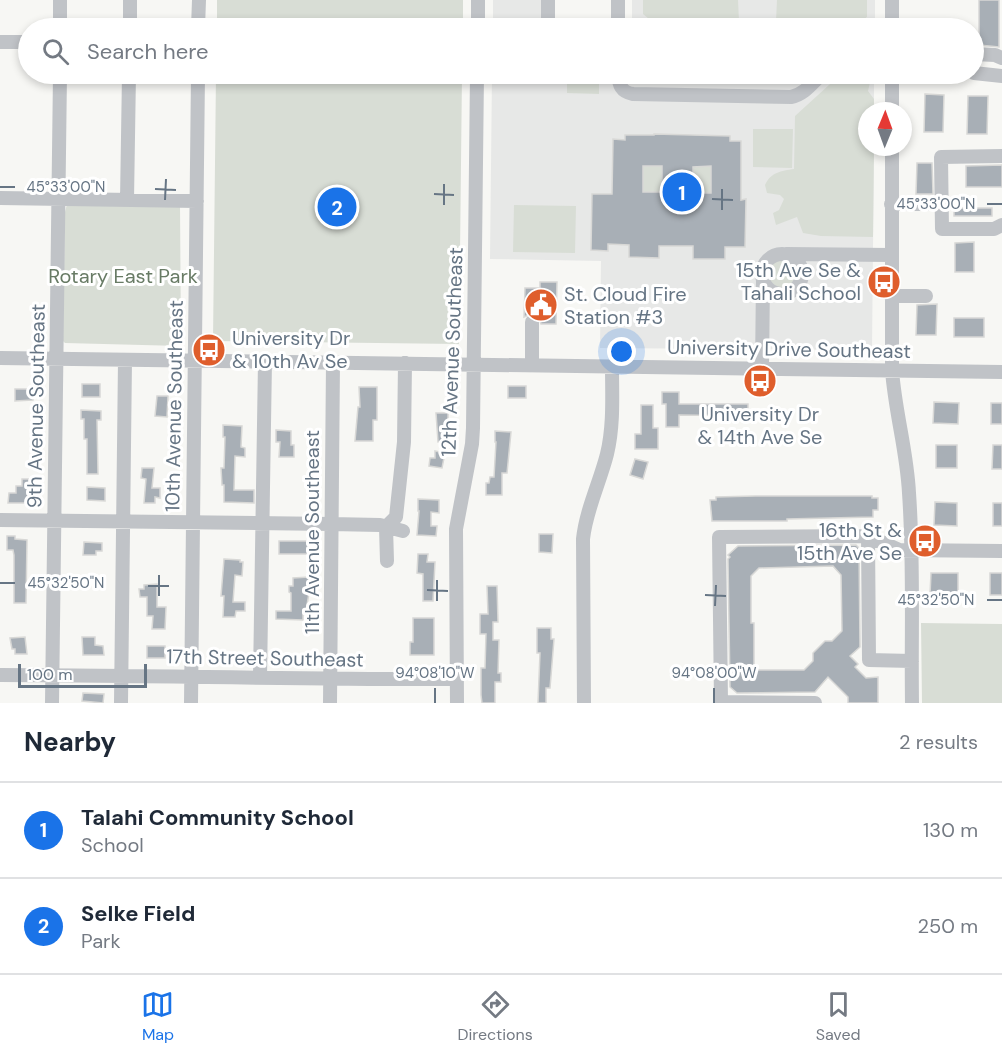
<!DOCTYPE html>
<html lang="en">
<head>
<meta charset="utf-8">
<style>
	body { margin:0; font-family:"DM Sans",sans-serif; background:#f6f6f7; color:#1f2937 }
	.compass { position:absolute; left:858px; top:102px; width:54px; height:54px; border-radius:50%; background:#fff; box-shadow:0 3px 9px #0003; rotate:1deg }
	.scale { position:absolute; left:18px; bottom:15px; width:129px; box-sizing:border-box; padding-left:6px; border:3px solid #667584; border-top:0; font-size:16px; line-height:21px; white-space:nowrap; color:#667584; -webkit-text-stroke:4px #fff; paint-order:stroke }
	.you { position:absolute; left:622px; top:352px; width:21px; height:21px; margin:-15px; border:4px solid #fff; border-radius:50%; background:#1a73e8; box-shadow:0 0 0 9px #1a73e833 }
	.badge { display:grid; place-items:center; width:39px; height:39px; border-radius:50%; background:#1a73e8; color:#fff; font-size:20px; font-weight:700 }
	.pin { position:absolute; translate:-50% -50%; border:3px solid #fff; box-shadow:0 2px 6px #0006 }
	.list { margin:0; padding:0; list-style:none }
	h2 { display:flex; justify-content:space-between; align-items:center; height:78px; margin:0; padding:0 24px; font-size:26px }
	h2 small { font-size:20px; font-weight:400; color:#747a83 }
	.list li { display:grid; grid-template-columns:39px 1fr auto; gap:18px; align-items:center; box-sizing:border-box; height:96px; padding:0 24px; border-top:2px solid #e0e1e3 }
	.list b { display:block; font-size:22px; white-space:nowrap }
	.list p { margin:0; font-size:20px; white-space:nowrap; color:#747a83 }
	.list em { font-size:20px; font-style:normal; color:#747a83 }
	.icon { flex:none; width:33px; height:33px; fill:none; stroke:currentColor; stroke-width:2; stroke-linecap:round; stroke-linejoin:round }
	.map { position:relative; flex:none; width:1002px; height:703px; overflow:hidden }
	.search { position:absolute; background:#fff; box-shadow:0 3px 9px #0003; left:18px; right:18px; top:18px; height:66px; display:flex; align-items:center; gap:15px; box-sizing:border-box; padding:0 21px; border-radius:33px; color:#747a83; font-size:22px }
	.sheet { height:270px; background:#fff }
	nav { display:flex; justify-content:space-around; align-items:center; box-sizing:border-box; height:84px; border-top:2px solid #e0e1e3; background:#fff; font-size:16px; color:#747a83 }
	nav a { display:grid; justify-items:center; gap:3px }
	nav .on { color:#1a73e8 }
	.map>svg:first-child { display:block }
	.built { fill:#e7e8e7 }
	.green { fill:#d8ddd5 }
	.building { fill:#a8afb6; stroke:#d8d8d6; stroke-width:1.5; fill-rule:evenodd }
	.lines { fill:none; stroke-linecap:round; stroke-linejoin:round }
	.minor { stroke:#c0c3c7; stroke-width:14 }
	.ticks { fill:none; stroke:#667584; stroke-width:2 }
	.labels { text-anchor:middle; stroke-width:6; stroke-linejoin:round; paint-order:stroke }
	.poi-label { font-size:20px; fill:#667584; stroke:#fff; text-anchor:end }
	.park-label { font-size:20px; fill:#687b65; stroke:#fff }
	.street-label { font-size:20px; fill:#667584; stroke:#fff }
	.ticks-label { font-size:15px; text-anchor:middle; fill:#667584; stroke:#fff; stroke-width:6; stroke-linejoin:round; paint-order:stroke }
</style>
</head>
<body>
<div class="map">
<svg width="1002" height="703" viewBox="0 0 1002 703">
	<rect width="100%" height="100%" fill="#f7f7f4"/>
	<path class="built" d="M493 0H542V28H493Z
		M632 0H875V28H632Z
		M492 74H874V111H867V147H874L872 350 600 348 601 261 490 259Z"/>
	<path class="green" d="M217 0H463V28H217Z
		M643 0H738L739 21 649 19 643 14Z
		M777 0H867V17L861 21H776Z
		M216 74H462L459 344 213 341Z
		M567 74H599V94L567 93Z
		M841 74H872L868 91 874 99V111H867V147H874L873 237 821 236 803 233 797 217 776 225 773 213 779 210 784 199 780 195 767 193 765 185C771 172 781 171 794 169L795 116Z
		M753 129H793L792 168 753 167Z
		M643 166H663V192H643Z
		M691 167H711V193H691Z
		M67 204 180 205 181 346 65 343 63 341 65 212Z
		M514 205 576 206 575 253 513 252Z
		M768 275a15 15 0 1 1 30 0a15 15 0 1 1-30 0Z
		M921 623 1002 624V703H922Z"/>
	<path class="building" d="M979 0H999V47L979 45Z
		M925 94 944 95 943 132H924Z
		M968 96H988L987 134H967Z
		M654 134 730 136V141H741V200L746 199 745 247H725V259H693V246H659V258L629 257V245L608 244V251L591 250 592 194H612L613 139 625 140V135H654ZM643 166H662V192H643ZM711 166V193H693V167Z
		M917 163H932L933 194H916Z
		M1002 165V187H966V166Z
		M954 208H992V216H954Z
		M974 242V272H955V243Z
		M540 282H557L556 324H541L539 317 533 313 524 317 525 288H540Z
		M937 304 936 335H916L917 305Z
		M954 318H984V337H954Z
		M82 384H100V397H82Z
		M508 386H526V398H508Z
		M359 387H377V420H373V441H355L358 407H360Z
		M15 389H30V391H34L33 400 15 401Z
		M662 392H679V404H748V416L679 415V427H666V404H662Z
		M157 396H168L167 417 155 416Z
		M934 402 959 403 958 424 933 423Z
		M991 403H1002V424H991Z
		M641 405H653V428H658V449H635V434H641Z
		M81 410 101 411V420H97L98 474H87V439H84V419H81Z
		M436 413H448V422H445V441L438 442Z
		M223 425 242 426 241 447 245 448V457L235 456 234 490H254V503L224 502V485H222L221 468H224L225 437H223Z
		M276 430 291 431V445H294V457H279L280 442H276Z
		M495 431 511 432 507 473H502V495H486V483H489L490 477H494L496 442H495Z
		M936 445H957V468H936Z
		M993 445H1002V469H992Z
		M435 451 445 453 442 468 429 466 430 458H435Z
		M635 459 648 462 643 479 630 475Z
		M142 468H154L152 488H160V498L155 497V503H144L146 479 141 478Z
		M22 479H29L28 503H8L9 493H16V486H22Z
		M87 487 105 488V501L87 500Z
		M755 496H872V498H878V510H873V517L787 519V521H712L710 500H716V497Z
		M418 499 439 500V513L431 512V526H437L436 536 417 535 419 511H418Z
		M935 502 957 503V526L934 525Z
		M993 503H1002V526H993Z
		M539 534H553L552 553 539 552Z
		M7 536H15V539L27 540 26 603H14V555L13 550H7Z
		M279 541H308V554H279Z
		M84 542 102 543V551H96V555H83Z
		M856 545 859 548 860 647 850 656 858 664 855 667 866 678 878 677V703H848V697L828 677 815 692 737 693 730 687 728 559 730 557 728 555 738 546ZM833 566 841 575 842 631 832 641H825L813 653V661L804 670H759L754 665V623H751V576L759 568Z
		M418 554H428L427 562H435L433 601H423V574L417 573Z
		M224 559 240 560V562H243L242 576 235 575 233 602H245V611H236L235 617H223L224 596H221Z
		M931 573H958V595H930Z
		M990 573H1002V595H990Z
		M309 577V593L306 611 303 610V620L276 619V611H291V593L289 592V586H293V578Z
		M157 584V607H166L165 629H152L153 616H147V597H140L139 589H144V585Z
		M487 586H497L498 622H493V640H499L498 673H501V682H495V703H482L481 695V668H485L486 634H480V614H488Z
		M413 618H434V655H410V642H413Z
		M537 628H551V639H554L550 688H546V703H538L540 653H537Z
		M25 637 27 654H15V649H12L10 638Z
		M82 637H95V645L103 646 104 655H83Z
		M147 646H165V658H147Z
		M83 693 104 694 103 703 82 701Z"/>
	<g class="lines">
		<path class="minor" d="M60 0V28
			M548 0V28
			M892 0V28
			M130 28V0
			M198 28 199 0
			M478 28V0
			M618 28V0
			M0 42H28
			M974 54 995 55 1002 58
			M974 73 1002 76
			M618 74C619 85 621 92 633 94L791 97C804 95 813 82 822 74
			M892 111V74
			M892 147V370C895 412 907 451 909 493 914 562 911 633 912 703
			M1002 156 941 157 942 229H994L1002 225
			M0 198 197 201
			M127 200 129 74
			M891 204H926
			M786 254 891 255
			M762 274a20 20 0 1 1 40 0a20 20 0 1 1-40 0Z
			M891 296H926
			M532 322V365
			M0 358 1002 372
			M762 369 763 278
			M0 520 331 524 380 525 403 531
			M868 536 869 660 912 661
			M387 561 386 527 396 517 404 442 405 363
			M0 675C152 675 304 680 457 679
			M260 678 265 361
			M52 703 60 74
			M121 703 125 360
			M191 703 198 74
			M330 703 333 362
			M457 703 456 529 472 444 473 428 477 74
			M584 703 583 539C586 510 600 482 607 454 614 425 612 395 612 366
			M815 703 721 702 719 537 868 536 899 550 1002 551"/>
	</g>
	<path class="ticks" d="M0 187H15M155 189 176 190M434 194 454 195M712 199 733 200M165 200 166 179M987 204H1002M444 205V184M722 210V189M0 583H15M148 586H169M427 590 448 591M705 595 726 596M159 596V575M987 600H1002M437 601V580M715 606 716 585M435 703V688M714 703V688"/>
	<defs>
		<symbol id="bus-disc" viewBox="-11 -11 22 22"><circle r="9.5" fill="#df5e2c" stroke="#fff"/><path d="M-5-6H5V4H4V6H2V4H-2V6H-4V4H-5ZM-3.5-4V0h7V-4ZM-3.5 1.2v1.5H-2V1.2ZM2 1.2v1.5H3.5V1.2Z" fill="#fff"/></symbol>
		<symbol id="civic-disc" viewBox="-11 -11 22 22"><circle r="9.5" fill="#df5e2c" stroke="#fff"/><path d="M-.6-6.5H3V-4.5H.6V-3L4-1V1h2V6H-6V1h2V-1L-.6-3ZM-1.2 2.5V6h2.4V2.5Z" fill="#fff"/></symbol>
	</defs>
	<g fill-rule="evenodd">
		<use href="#bus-disc" x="865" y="263" width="38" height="38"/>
		<use href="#civic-disc" x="522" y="286" width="38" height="38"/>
		<use href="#bus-disc" x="190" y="331" width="38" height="38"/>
		<use href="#bus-disc" x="741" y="362" width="38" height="38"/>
		<use href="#bus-disc" x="906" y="522" width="38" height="38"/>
	</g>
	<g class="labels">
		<g class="poi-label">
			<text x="861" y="277">15th Ave Se &amp;<tspan x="861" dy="23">Tahali School</tspan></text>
			<text x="564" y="301" text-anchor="start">St. Cloud Fire<tspan x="564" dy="23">Station #3</tspan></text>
			<text x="232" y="345" text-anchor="start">University Dr<tspan x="232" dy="23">&amp; 10th Av Se</tspan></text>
			<text x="760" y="421" text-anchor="middle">University Dr<tspan x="760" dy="23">&amp; 14th Ave Se</tspan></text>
			<text x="902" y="537">16th St &amp;<tspan x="902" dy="23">15th Ave Se</tspan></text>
		</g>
		<g class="park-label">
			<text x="123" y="283">Rotary East Park</text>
		</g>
		<g class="street-label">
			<text transform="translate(789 349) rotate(1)" y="7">University Drive Southeast</text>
			<text transform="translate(452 352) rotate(-88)" y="7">12th Avenue Southeast</text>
			<text transform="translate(36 406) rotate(-89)" y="7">9th Avenue Southeast</text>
			<text transform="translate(174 406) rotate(-89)" y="7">10th Avenue Southeast</text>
			<text transform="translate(312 532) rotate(-90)" y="7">11th Avenue Southeast</text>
			<text transform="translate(265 658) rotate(1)" y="7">17th Street Southeast</text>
		</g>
	</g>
	<g class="ticks-label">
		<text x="66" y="192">45°33'00"N</text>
		<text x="936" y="209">45°33'00"N</text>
		<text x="66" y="588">45°32'50"N</text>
		<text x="936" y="605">45°32'50"N</text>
		<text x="435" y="678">94°08'10"W</text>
		<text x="714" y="678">94°08'00"W</text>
	</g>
</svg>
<svg class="compass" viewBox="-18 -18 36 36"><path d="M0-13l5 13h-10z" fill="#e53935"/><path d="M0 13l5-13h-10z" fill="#747a83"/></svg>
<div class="scale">100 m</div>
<div class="you"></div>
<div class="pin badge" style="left:682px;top:192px">1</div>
<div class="pin badge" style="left:337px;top:207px">2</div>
<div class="search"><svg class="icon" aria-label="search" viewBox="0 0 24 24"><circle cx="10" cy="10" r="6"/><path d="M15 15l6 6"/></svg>Search here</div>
</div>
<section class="sheet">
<h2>Nearby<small>2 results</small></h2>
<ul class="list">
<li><span class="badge">1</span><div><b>Talahi Community School</b><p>School</p></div><em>130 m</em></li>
<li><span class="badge">2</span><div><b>Selke Field</b><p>Park</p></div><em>250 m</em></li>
</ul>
</section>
<nav>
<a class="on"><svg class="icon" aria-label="map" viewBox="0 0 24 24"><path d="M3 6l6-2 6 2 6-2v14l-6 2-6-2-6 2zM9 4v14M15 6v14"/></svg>Map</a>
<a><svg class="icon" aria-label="directions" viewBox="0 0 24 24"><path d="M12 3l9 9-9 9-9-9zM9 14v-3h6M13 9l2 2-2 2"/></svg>Directions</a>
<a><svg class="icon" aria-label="saved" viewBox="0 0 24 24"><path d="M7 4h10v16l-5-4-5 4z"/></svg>Saved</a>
</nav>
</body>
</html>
